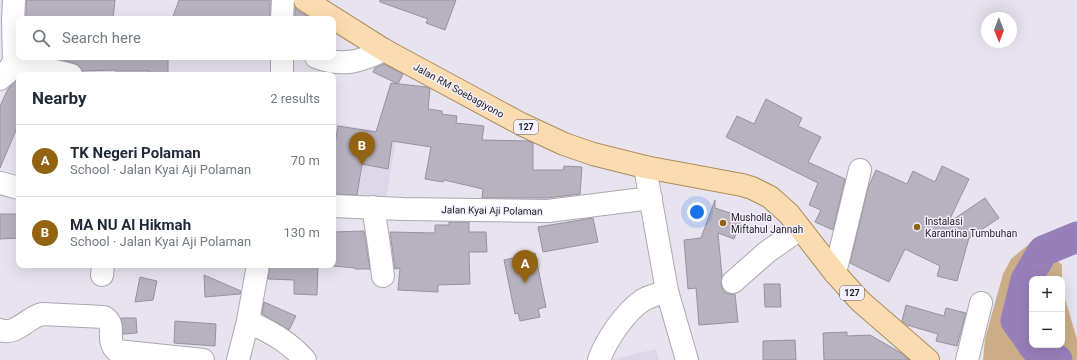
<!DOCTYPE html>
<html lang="en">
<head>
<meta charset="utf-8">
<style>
	body { margin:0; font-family:Roboto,sans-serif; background:#f6f6f7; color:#1f2937 }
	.controls { position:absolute; right:12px; bottom:12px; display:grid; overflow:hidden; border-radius:8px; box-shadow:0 4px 16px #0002 }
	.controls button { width:36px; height:36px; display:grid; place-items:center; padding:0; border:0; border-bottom:1px solid #e0e1e3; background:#fff; color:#1f2937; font:20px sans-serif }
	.compass { position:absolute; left:981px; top:12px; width:36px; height:36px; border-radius:50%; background:#fff; box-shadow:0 4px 16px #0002; rotate:179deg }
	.you { position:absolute; left:697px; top:212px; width:14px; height:14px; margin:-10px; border:3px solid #fff; border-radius:50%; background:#1a73e8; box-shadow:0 0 0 6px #1a73e833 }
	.badge { display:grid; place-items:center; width:26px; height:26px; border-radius:50%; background:#926311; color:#fff; font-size:13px; font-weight:700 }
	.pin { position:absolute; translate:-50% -33px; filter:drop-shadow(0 1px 2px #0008) }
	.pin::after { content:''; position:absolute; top:21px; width:14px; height:12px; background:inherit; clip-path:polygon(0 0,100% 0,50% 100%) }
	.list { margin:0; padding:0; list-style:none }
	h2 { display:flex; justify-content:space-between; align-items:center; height:52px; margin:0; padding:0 16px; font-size:17px }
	h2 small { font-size:13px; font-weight:400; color:#747a83 }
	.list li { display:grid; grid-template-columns:26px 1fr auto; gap:12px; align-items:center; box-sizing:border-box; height:72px; padding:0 16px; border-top:1px solid #e0e1e3 }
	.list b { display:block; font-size:15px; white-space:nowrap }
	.list p { margin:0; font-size:13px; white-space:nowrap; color:#747a83 }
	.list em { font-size:13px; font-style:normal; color:#747a83 }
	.icon { flex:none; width:22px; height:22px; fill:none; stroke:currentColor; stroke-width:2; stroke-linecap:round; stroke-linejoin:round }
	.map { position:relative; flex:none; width:1077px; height:360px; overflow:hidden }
	.search { position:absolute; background:#fff; box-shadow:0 4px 16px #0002; left:16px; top:16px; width:320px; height:44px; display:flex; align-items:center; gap:10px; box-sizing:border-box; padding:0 14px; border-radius:8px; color:#747a83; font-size:15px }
	.panel { position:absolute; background:#fff; box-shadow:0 4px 16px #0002; left:16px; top:72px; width:320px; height:196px; border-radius:8px }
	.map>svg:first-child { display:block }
	.built { fill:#ddd6e9 }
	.green { fill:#cbae88; fill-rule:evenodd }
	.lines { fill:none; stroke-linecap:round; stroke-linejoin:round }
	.river { stroke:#977fba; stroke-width:31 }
	.building { fill:#b7b2be; stroke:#96919d }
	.minor-casing { stroke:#aca8b3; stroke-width:24 }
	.major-casing { stroke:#ad8b5c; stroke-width:24 }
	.minor { stroke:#fff; stroke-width:22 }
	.major { stroke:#fbdcb0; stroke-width:22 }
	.poi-dot { fill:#926311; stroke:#f5f0fd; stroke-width:1.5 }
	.labels { text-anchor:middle; stroke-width:3; stroke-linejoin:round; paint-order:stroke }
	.shield { fill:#f5f0fd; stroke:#5f5d64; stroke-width:1 }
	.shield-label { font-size:9px; font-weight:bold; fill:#1f1e22 }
	.street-label { font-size:10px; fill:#1f1e22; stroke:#f5f0fd }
	.poi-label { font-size:10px; fill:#1f1e22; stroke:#f5f0fd; text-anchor:start }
</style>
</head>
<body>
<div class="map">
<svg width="1077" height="360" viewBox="0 0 1077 360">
	<rect width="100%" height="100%" fill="#e7e3ef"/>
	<path class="built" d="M334 124 397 134 385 204 333 196V132Z
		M656 349 659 360H612L635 354Z"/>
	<path class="green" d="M1034 240 1062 265V289L1077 339V360H983L985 339 1003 274 1011 259ZM1032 279H1062V345H1032Z"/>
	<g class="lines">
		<path class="river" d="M1032 343 1016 321 1026 280 1043 251 1077 237
			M1033 345 1038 351 1057 360"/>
	</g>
	<path class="building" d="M26 0H115L113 19H39V18H26Z
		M179 0H270V19H172Z
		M380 0H456L445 30 426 23 428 19 380 2Z
		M295 7 298 11 312 19H295Z
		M50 57H168V75H149V71H115V70L82 71 79 66 74 63Z
		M384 64 403 74 398 84 373 72 375 68Z
		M19 77V123L0 168V106L8 89Z
		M391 83 426 87 430 89 428 109 442 111V114L457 116 456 123 484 126 482 140 528 141 533 143V170H563L564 166 582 167 580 194 547 198H482L483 189 444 180 443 182 425 179 431 147 392 141 388 169 362 164 357 195 333 194V155L338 126 376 132Z
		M766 99 802 118 798 126 821 137 808 162 845 179 833 230 815 222 821 210 809 205 818 183 726 137 737 116 754 124Z
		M942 166 969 179 948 223 985 198 999 218 969 238 957 281 937 276 940 266 905 249 889 282 850 263 868 188 876 170 907 184 913 171 935 182Z
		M715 200V208L742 217 734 239 718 233 722 276 721 285 724 292 729 294H735L738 322 699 325 696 288 688 289 684 240 701 238Z
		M0 214H19V238L0 239Z
		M593 218 598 242 543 252 538 227Z
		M449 222H469V232H486L487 252H469L470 284 438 285V292L398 290 400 268 395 269 390 232 435 233V225H449Z
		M364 231 370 269H355V268L333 266V232Z
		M535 253 546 307 538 309 540 317 520 321 518 313 515 314 504 260Z
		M270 265H318L317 295 294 294V280L268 279Z
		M204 275 241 291 240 294 205 297Z
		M140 277 157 281 153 300 135 302Z
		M764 284H780L781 307H765Z
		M264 302 296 316 289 330 262 314Z
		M906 305 944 316 946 308 966 313 957 346 936 341 938 334 907 325 902 321Z
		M121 318H136L137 333 123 334Z
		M175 321 216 324 215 346 174 343Z
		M847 332V336L870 335 901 353 909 360H824L823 333Z
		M795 340 796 360H763V341Z"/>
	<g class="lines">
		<defs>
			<path id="minor" d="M282 19 283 0
				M282 57V75
				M316 57C342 67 360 62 384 50
				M14 61 71 75
				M0 79 7 73 14 61 13 21 14 0
				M645 167 667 291 687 360
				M0 183 19 188
				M333 206 403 209 548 211 651 198
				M373 207 379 245 383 276
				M835 273 860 170
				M102 275 103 265
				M733 282 767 252 800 229
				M248 321C271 333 287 340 305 360
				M0 330C16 336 28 317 42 314L104 317C118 325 104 340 117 351L203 360
				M238 360 248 321 258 265
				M599 360C606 340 625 312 643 300 650 296 659 294 667 291
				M967 360 981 303"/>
			<path id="major" d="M305 0 384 50 521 124 564 144 593 154 645 167 742 185 752 188 770 197 789 214 835 273 860 301 928 360"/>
		</defs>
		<use href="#minor" class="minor-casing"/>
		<use href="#major" class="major-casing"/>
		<use href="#minor" class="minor"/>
		<use href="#major" class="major"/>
	</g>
	<g class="poi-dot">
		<circle cx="723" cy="223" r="4"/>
		<circle cx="917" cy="227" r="4"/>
	</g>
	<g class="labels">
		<g class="shield">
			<rect x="514" y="120" width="24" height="14" rx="3"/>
			<rect x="840" y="286" width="24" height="14" rx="3"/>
		</g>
		<g class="shield-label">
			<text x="526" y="130">127</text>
			<text x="852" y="296">127</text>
		</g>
		<g class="street-label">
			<text transform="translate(459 90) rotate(29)" y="4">Jalan RM Soebagiyono</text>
			<text transform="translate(492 210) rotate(1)" y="4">Jalan Kyai Aji Polaman</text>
		</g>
		<g class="poi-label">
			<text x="731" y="221">Musholla<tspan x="731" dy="12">Miftahul Jannah</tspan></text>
			<text x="925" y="225">Instalasi<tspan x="925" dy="12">Karantina Tumbuhan</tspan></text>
		</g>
	</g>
</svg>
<div class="controls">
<button>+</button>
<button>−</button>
</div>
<svg class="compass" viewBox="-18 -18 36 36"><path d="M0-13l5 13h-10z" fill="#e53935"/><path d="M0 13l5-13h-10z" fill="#747a83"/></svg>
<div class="you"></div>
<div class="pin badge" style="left:525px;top:283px">A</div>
<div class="pin badge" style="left:362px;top:165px">B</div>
<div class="search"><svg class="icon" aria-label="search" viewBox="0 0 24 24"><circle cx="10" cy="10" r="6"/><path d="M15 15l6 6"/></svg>Search here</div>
<section class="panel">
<h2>Nearby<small>2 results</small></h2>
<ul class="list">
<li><span class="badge">A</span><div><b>TK Negeri Polaman</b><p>School · Jalan Kyai Aji Polaman</p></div><em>70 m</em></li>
<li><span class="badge">B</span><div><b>MA NU Al Hikmah</b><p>School · Jalan Kyai Aji Polaman</p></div><em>130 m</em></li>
</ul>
</section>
</div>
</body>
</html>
